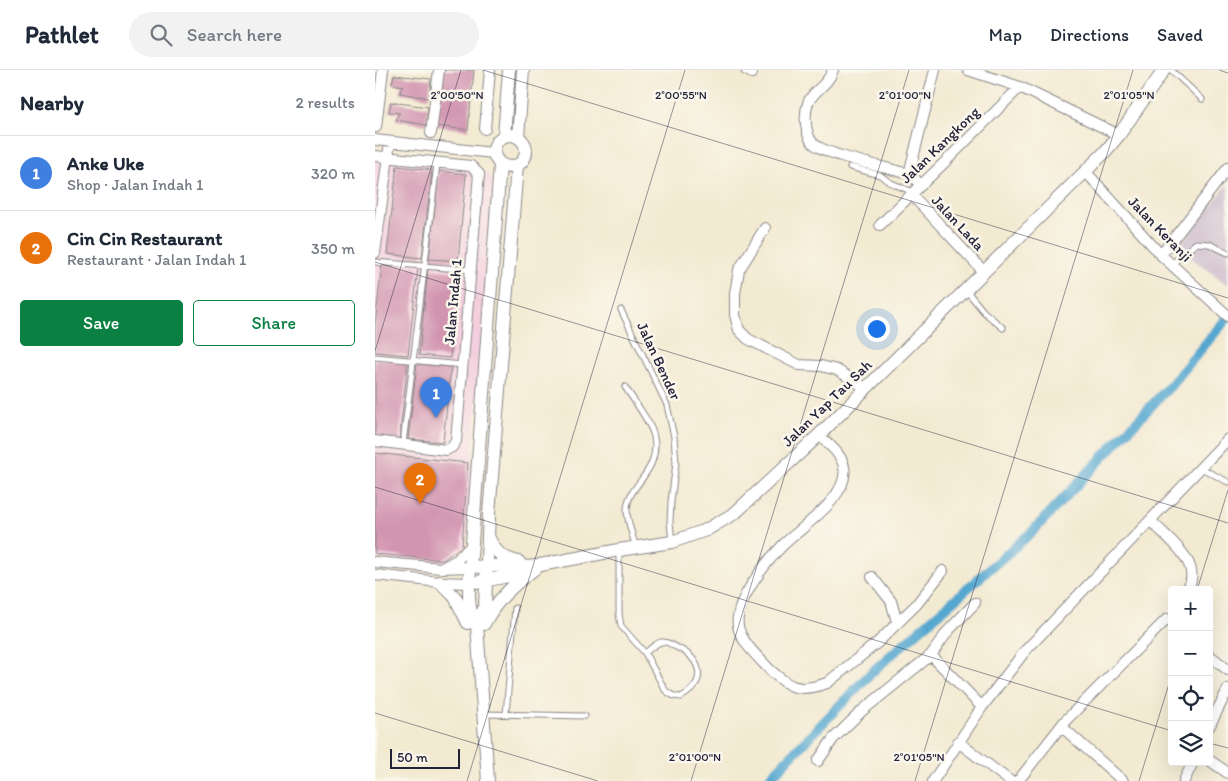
<!DOCTYPE html>
<html lang="en">
<head>
<meta charset="utf-8">
<style>
	body { margin:0; font-family:Itim,sans-serif; background:#f2f2f3; color:#1f2937 }
	.controls { position:absolute; right:15px; bottom:15px; display:grid; overflow:hidden; border-radius:5px; box-shadow:0 5px 20px #0002 }
	.controls button { width:45px; height:45px; display:grid; place-items:center; padding:0; border:0; border-bottom:1px solid #e0e1e3; background:#fff; color:#1f2937; font:25px sans-serif }
	.scale { position:absolute; left:15px; bottom:12px; width:70px; box-sizing:border-box; padding-left:5px; border:2px solid #22223b; border-top:0; font-size:14px; line-height:18px; white-space:nowrap; color:#22223b; -webkit-text-stroke:4px #fbf7ec; paint-order:stroke }
	.you { position:absolute; left:501px; top:258px; width:18px; height:18px; margin:-12px; border:4px solid #fff; border-radius:50%; background:#1a73e8; box-shadow:0 0 0 8px #1a73e833 }
	.badge { display:grid; place-items:center; width:32px; height:32px; border-radius:50%; background:#0b8043; color:#fff; font-size:16px; font-weight:700 }
	.pin { position:absolute; translate:-50% -41px; filter:drop-shadow(0 1px 2px #0008) }
	.pin::after { content:''; position:absolute; top:26px; width:18px; height:15px; background:inherit; clip-path:polygon(0 0,100% 0,50% 100%) }
	.list { margin:0; padding:0; list-style:none }
	h2 { display:flex; justify-content:space-between; align-items:center; height:65px; margin:0; padding:0 20px; font-size:21px }
	h2 small { font-size:16px; font-weight:400; color:#747a83 }
	.list li { display:grid; grid-template-columns:32px 1fr auto; gap:15px; align-items:center; box-sizing:border-box; height:75px; padding:0 20px; border-top:1px solid #e0e1e3 }
	.list b { display:block; font-size:19px; white-space:nowrap }
	.list p { margin:0; font-size:16px; white-space:nowrap; color:#747a83 }
	.list em { font-size:16px; font-style:normal; color:#747a83 }
	.actions { display:flex; gap:10px; padding:15px 20px }
	.actions a { flex:1; padding:11px 0; border:1px solid #0b8043; border-radius:5px; text-align:center; font-size:18px; color:#0b8043 }
	.actions .main { background:#0b8043; color:#fff }
	.icon { flex:none; width:28px; height:28px; fill:none; stroke:currentColor; stroke-width:2; stroke-linecap:round; stroke-linejoin:round }
	.map { position:relative; flex:none; width:853px; height:711px; overflow:hidden }
	header { display:flex; align-items:center; gap:30px; box-sizing:border-box; height:70px; padding:0 25px; background:#fff; border-bottom:1px solid #e0e1e3 }
	header strong { font-size:24px }
	nav { display:flex; gap:28px; margin-inline-start:auto; font-size:18px }
	.search { width:350px; height:45px; background:#f2f2f3; display:flex; align-items:center; gap:12px; box-sizing:border-box; padding:0 18px; border-radius:28px; color:#747a83; font-size:19px }
	main { display:flex }
	aside { flex:1; background:#fff }
	.map>svg:first-child { display:block }
	.built { fill:#f3cfde }
	.industrial { fill:#cfbdce }
	.lines { fill:none; stroke-linecap:round; stroke-linejoin:round }
	.canal { stroke:#55a7d0; stroke-width:10 }
	.building { fill:#d295b0 }
	.service-casing { stroke:#8a8686; stroke-width:7 }
	.minor-casing { stroke:#8a8686; stroke-width:12 }
	.tertiary-casing { stroke:#8a8686; stroke-width:14 }
	.service { stroke:#fff; stroke-width:5 }
	.minor { stroke:#fff; stroke-width:10 }
	.tertiary { stroke:#fff; stroke-width:12 }
	.ticks { fill:none; stroke:#22223b; stroke-width:1; stroke-opacity:0.45 }
	.labels { text-anchor:middle; stroke-width:5; stroke-linejoin:round; paint-order:stroke }
	.street-label { font-size:15px; fill:#22223b; stroke:#fbf7ec }
	.ticks-label { font-size:12px; text-anchor:middle; fill:#22223b; stroke:#fbf7ec; stroke-width:5; stroke-linejoin:round; paint-order:stroke }
</style>
</head>
<body>
<header>
<strong>Pathlet</strong>
<div class="search"><svg class="icon" aria-label="search" viewBox="0 0 24 24"><circle cx="10" cy="10" r="6"/><path d="M15 15l6 6"/></svg>Search here</div>
<nav><a>Map</a><a>Directions</a><a>Saved</a></nav>
</header>
<main>
<aside>
<h2>Nearby<small>2 results</small></h2>
<ul class="list">
<li><span class="badge" style="background:#3f7fe0">1</span><div><b>Anke Uke</b><p>Shop · Jalan Indah 1</p></div><em>320 m</em></li>
<li><span class="badge" style="background:#e8710a">2</span><div><b>Cin Cin Restaurant</b><p>Restaurant · Jalan Indah 1</p></div><em>350 m</em></li>
</ul>
<div class="actions"><a class="main">Save</a><a>Share</a></div>
</aside>
<div class="map">
<svg width="853" height="711" viewBox="0 0 853 711">
	<rect width="100%" height="100%" fill="#fbf7ec"/>
	<filter id="ink" filterUnits="userSpaceOnUse"><feTurbulence type="fractalNoise" baseFrequency=".02" numOctaves="2"/><feDisplacementMap in="SourceGraphic" scale="10" xChannelSelector="R" yChannelSelector="G"/><feConvolveMatrix kernelMatrix="1 2 1 2 8 2 1 2 1" color-interpolation-filters="sRGB"/></filter>
	<filter id="wash" filterUnits="userSpaceOnUse"><feTurbulence type="fractalNoise" baseFrequency=".0096" numOctaves="4" result="noise"/><feDisplacementMap in="SourceGraphic" scale="20" xChannelSelector="R" yChannelSelector="G"/><feGaussianBlur stdDeviation="1.12" result="paint"/><feColorMatrix in="noise" values="0 0 0 0 0 0 0 0 0 0 0 0 0 0 0 0 0 1.4 0 .05"/><feComposite in="paint" operator="in"/></filter>
	<g filter="url(#wash)">
		<rect width="100%" height="100%" fill="#f3ead2"/>
		<path class="built" d="M0 83 98 93 119 109 91 476 67 495 0 488Z"/>
		<path class="industrial" d="M853 114V215L803 178Z"/>
		<g class="lines">
			<path class="canal" d="M392 711 499 600 658 461 796 315 853 247"/>
		</g>
		<g id="blocks">
			<path class="building" d="M67 0H99L93 60 61 56Z
				M19 5 56 9 54 28 25 23 26 17 28 16 17 14Z
				M16 32 53 37 51 55 21 50 23 44 25 43 14 42Z
				M22 96 57 100 47 188 12 184Z
				M64 101 91 104 83 191 54 189Z
				M7 194 43 198 33 285 0 282V255Z
				M53 199 83 202 75 288 44 285Z
				M0 289 33 292 24 370 0 367Z
				M42 294 76 297 68 372 33 369Z
				M0 383 93 393 87 476 68 490 0 484Z"/>
		</g>
	</g>
	<g filter="url(#ink)">
		<use href="#blocks" fill-opacity="0" stroke="#8a8686" stroke-width="1"/>
		<g class="lines">
			<defs>
				<path id="service" d="M796 0 827 29
					M475 97 505 105 514 112 538 122
					M0 192 96 200
					M797 194 821 173 834 174 853 183
					M591 220 609 242 628 258
					M246 240 292 335 299 367 301 393 296 431 295 452 297 472
					M0 287 88 295
					M250 317C259 331 276 352 279 367 286 403 252 414 252 440 252 452 258 466 261 478
					M28 374 62 94
					M826 398 853 412
					M244 480V544L246 556 270 583 290 620C295 625 299 627 306 627 333 612 327 589 301 577 297 575 292 571 286 572 281 573 274 580 270 583
					M109 644 210 646
					M131 644 140 538"/>
				<path id="minor" d="M371 0 377 3
					M458 0C452 17 438 20 433 33 429 44 430 65 438 73 451 86 516 98 537 105L545 115
					M593 0 645 17 744 65
					M1 57 8 0
					M110 59 115 0
					M56 63 64 0
					M0 70 118 83
					M0 86 96 96 104 104 81 371 77 377 71 380 0 371
					M711 102 786 185 853 246
					M534 104 560 0
					M536 124 609 202
					M505 155 572 90 645 17
					M390 158 364 200 360 223V245L364 260 373 269 424 295 446 296 462 300 491 318
					M0 183 15 72
					M786 185 853 98
					M444 365C453 374 467 384 469 397 475 427 426 457 408 475 391 492 359 532 363 556 366 572 384 588 394 599 415 618 423 623 452 613L502 573 541 535 568 501
					M776 451C793 469 829 493 812 520
					M0 492 66 498 95 497
					M69 497 82 490 97 475
					M0 505 65 512 94 513
					M497 507 516 531 522 552
					M556 585 573 561 600 533
					M834 585 853 600
					M686 656 748 711
					M834 657 853 619
					M583 672 635 711
					M834 690 853 703
					M443 691 458 669 488 640 556 585 607 637
					M558 711 607 637 650 581 853 369
					M643 711 690 651 792 549 797 553
					M809 711 818 692"/>
				<path id="tertiary" d="M119 81a16 16 0 1 1 32 0a16 16 0 1 1-32 0Z
					M129 66 134 0
					M143 67 148 0
					M113 466C120 482 126 488 144 492
					M95 497 138 495 155 497 244 480 297 472 331 460 360 443 444 365 729 83 744 65 789 0
					M65 512 80 527 93 553
					M103 512 139 505 153 499
					M109 554C123 527 140 514 163 496
					M102 555C93 541 94 529 94 513L125 95
					M113 711 102 555 110 536 114 444 142 96"/>
			</defs>
			<use href="#service" class="service-casing"/>
			<use href="#minor" class="minor-casing"/>
			<use href="#tertiary" class="tertiary-casing"/>
			<use href="#service" class="service"/>
			<use href="#minor" class="minor"/>
			<use href="#tertiary" class="tertiary"/>
		</g>
	</g>
	<path class="ticks" d="M108 0 853 228M844 0 853 3M0 192 853 453M0 281 86 0M0 417 797 661M822 520 853 420M0 643 223 711M834 673 853 678M92 711 310 0M316 711 534 0M540 711 758 0M764 711 797 604"/>
	<g class="labels">
		<g class="street-label">
			<text transform="translate(565 75) rotate(-44)" y="5">Jalan Kangkong</text>
			<text transform="translate(583 153) rotate(47)" y="5">Jalan Lada</text>
			<text transform="translate(785 159) rotate(46)" y="5">Jalan Keranji</text>
			<text transform="translate(78 232) rotate(-85)" y="5">Jalan Indah 1</text>
			<text transform="translate(284 291) rotate(65)" y="5">Jalan Bender</text>
			<text transform="translate(452 333) rotate(-44)" y="5">Jalan Yap Tau Sah</text>
		</g>
	</g>
	<g class="ticks-label">
		<text x="82" y="29">2°00'50"N</text>
		<text x="306" y="29">2°00'55"N</text>
		<text x="530" y="29">2°01'00"N</text>
		<text x="754" y="29">2°01'05"N</text>
		<text x="320" y="691">2°01'00"N</text>
		<text x="544" y="691">2°01'05"N</text>
	</g>
</svg>
<div class="controls">
<button>+</button>
<button>−</button>
<button><svg class="icon" aria-label="locate" viewBox="0 0 24 24"><circle cx="12" cy="12" r="6"/><path d="M12 2v4M12 18v4M2 12h4M18 12h4"/></svg></button>
<button><svg class="icon" aria-label="layers" viewBox="0 0 24 24"><path d="M12 4l9 5-9 5-9-5zM3 14l9 5 9-5"/></svg></button>
</div>
<div class="scale">50 m</div>
<div class="you"></div>
<div class="pin badge" style="left:61px;top:348px;background:#3f7fe0">1</div>
<div class="pin badge" style="left:45px;top:434px;background:#e8710a">2</div>
</div>
</main>
</body>
</html>
